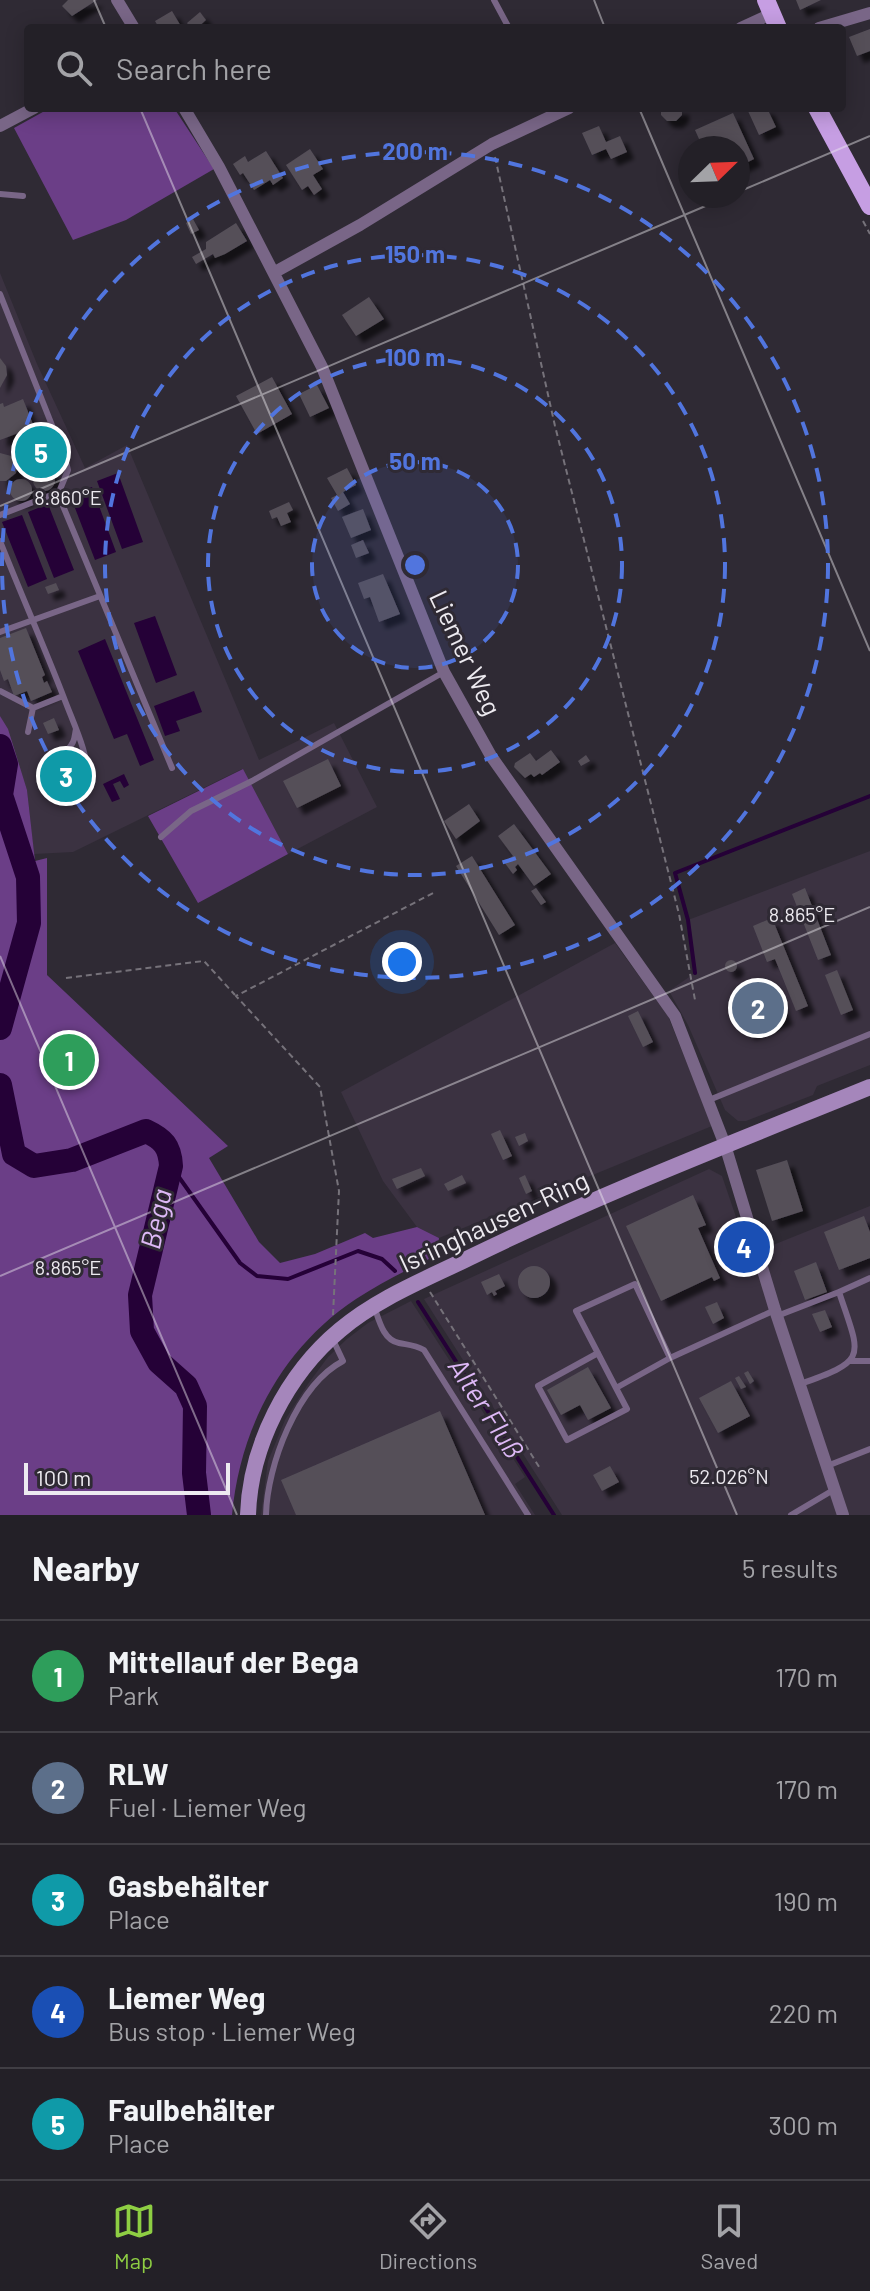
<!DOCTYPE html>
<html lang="en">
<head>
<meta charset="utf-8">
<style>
	body { margin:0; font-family:Barlow,sans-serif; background:#2b282f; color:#f1f3f6 }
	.compass { position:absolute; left:678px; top:136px; width:72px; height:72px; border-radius:50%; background:#232027; box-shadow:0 4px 20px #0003; rotate:67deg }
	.scale { position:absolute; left:24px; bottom:20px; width:206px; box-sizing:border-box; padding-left:8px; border:4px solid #edeaf0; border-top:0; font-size:22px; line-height:28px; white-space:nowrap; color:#edeaf0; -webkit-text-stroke:6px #2f2a34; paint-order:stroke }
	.you { position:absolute; left:402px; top:962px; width:28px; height:28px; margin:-20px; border:6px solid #fff; border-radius:50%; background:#1a73e8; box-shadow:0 0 0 12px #1a73e833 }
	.badge { display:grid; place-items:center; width:52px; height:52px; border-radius:50%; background:#8ece43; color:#fff; font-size:26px; font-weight:700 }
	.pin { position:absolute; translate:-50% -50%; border:4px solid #fff; box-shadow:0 2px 8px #0006 }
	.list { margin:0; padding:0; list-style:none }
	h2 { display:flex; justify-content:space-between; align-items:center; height:104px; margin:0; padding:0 32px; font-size:34px }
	h2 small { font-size:26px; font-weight:400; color:#a3a3a7 }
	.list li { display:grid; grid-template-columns:52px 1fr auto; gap:24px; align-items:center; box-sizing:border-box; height:112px; padding:0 32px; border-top:2px solid #403e44 }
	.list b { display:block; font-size:30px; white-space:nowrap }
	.list p { margin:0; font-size:26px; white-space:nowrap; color:#a3a3a7 }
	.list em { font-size:26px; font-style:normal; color:#a3a3a7 }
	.icon { flex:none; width:44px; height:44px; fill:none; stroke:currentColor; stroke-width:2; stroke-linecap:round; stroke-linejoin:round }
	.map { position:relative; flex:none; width:870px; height:1515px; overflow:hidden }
	.search { position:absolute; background:#232027; box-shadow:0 4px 20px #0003; left:24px; right:24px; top:24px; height:88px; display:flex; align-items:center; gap:20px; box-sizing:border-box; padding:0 28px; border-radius:8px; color:#a3a3a7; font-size:30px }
	.sheet { height:664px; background:#232027 }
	nav { display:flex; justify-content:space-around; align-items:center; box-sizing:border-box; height:112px; border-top:2px solid #403e44; background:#232027; font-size:22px; color:#a3a3a7 }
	nav a { display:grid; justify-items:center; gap:4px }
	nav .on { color:#8ece43 }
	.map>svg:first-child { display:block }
	.built { fill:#3b3241 }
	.green { fill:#6b3e87 }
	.water { fill:#250137 }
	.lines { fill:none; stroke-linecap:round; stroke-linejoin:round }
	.stream { stroke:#250137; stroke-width:4 }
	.river { stroke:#250137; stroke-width:24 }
	.building { fill:#554f59; filter:url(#shadow) }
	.path { stroke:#76727a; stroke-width:2; stroke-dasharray:6 4; stroke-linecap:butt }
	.lane { stroke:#796687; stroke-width:6 }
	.street { stroke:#796687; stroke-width:12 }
	.secondary { stroke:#a586bb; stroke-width:16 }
	.primary { stroke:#c69ee3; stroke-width:18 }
	.ticks { fill:none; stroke:#edeaf0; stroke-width:2; stroke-opacity:0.45 }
	.ring { fill:none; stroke:#5175de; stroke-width:4; stroke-dasharray:14 10 }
	.labels { text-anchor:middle; stroke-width:6; stroke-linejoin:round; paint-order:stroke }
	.street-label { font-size:26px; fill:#edeaf0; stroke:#2f2a34 }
	.water-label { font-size:28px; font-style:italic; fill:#ddb8f6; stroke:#2f2a34 }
	.ticks-label { font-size:20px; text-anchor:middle; fill:#edeaf0; stroke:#2f2a34; stroke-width:6; stroke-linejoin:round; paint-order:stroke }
	.centre { fill:#5175de; stroke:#2f2a34; stroke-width:4 }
	.ring-label { font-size:24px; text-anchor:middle; font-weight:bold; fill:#5175de; stroke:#2f2a34; stroke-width:6; stroke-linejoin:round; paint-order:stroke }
</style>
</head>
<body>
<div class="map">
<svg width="870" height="1515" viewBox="0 0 870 1515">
	<defs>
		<filter id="shadow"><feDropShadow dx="7" dy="7" stdDeviation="2" flood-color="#0009"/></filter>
	</defs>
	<rect width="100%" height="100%" fill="#2f2a34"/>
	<path class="built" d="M0 273 37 364 85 468 127 445 259 760 334 723 377 807 288 854 242 769 73 852 34 854 27 790 0 716Z
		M870 851V1065L817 1086 813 1095 746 1121H738L725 1110 688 1025 669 991 695 973 688 920Z
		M615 943 668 1016 712 1126 439 1238 417 1227 383 1181 341 1092Z
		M709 1169 722 1176 748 1252 773 1245 870 1206V1515H562L424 1299Z
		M411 1301 525 1477 515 1484 535 1515H261L268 1461 285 1420 308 1384 328 1357 347 1339 368 1323Z"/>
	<path class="green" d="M50 108H174L214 169 126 220 73 240 14 128Z
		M0 716 8 729 27 790 35 861 47 858V975L228 1146 209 1158 259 1242 280 1263 315 1254 365 1233 373 1238 417 1227 439 1238 437 1255C409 1269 382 1282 356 1299 282 1348 240 1428 232 1515H0Z
		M243 769 288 854 198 903 148 816Z"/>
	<path class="water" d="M118 473 143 542 122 549 97 481Z
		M92 487 116 552 95 560 70 495Z
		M48 504 74 570 54 578 28 512Z
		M22 515 47 579 28 587 2 522Z
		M155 616 177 675 156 683 134 623Z
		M105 639 154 760 140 766 127 734 114 739 78 651Z
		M194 691 202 712 176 721 180 731 165 736 154 706Z
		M124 774 129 785 124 788 120 781 113 784 120 799 112 802 103 784Z"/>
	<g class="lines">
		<path class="stream" d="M695 973 688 920 675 873 870 796
			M171 1166 240 1263 257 1276 288 1279 358 1251 382 1259 395 1271
			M418 1302 554 1515"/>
		<path class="river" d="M0 746 6 764 1 795 28 877 29 923 0 1028
			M0 1085 14 1154 34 1166 72 1160 146 1131C163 1139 170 1146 171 1166L140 1295 142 1331 159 1362 186 1386 195 1406 194 1473 199 1515"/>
	</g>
	<path class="building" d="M68 0H97L72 16 62 6Z
		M796 0H821L800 10Z
		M172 11 182 28H159L155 21Z
		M200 12 206 20 197 28H191L187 23Z
		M870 29V51L857 56 849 37Z
		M661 108H682V115L676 121H667L661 115Z
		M753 108H767L776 127 759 135 748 111Z
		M733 113 754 159 738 167V148H703L695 130Z
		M599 126 606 142 620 136 627 152 611 159 606 149 592 155 582 133Z
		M310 149 323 169 313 175 322 189 314 195 308 186 302 190 286 165Z
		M266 151 283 178 273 185 270 180 254 190 243 173 240 175 233 164 245 156 248 162Z
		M193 219 199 230 191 234 186 223Z
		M236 223 247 241 225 254 215 258 213 254 196 264 192 257 206 249V242Z
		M369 297 384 319 356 336 342 315Z
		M0 358 6 366 7 375 0 388Z
		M272 377 292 414 257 434 236 396Z
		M317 385 329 408 310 417 299 394Z
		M23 399 34 427 0 440V404L3 403 4 407Z
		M27 452a14 14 0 1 1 28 0a14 14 0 1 1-28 0Z
		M0 453 11 456 17 467 16 473 6 481H0Z
		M347 468 356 485 343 492 350 504 338 511 331 498 337 495 327 478Z
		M33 480a11 11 0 1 1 22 0a11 11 0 1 1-22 0Z
		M10 490a11 11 0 1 1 22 0a11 11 0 1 1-22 0Z
		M289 502 293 510 287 513 291 522 281 526 277 517 272 519 269 511Z
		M363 509 371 530 351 538 342 517Z
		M363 540 369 553 356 558 351 545Z
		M383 574 400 614 379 622 370 597 364 599 358 583Z
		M56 583 59 590 48 594 45 587Z
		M26 628 45 675 42 677 44 683 47 681 52 692 31 701 27 691 14 696 8 679 4 681 0 670V638Z
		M54 718 59 730 48 734 43 723Z
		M551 750 560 762 542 775 540 773 534 777 531 774 525 778 514 767 515 763 530 753 536 761Z
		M586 755 590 761 581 766 578 761Z
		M328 759 341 786 297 808 283 781Z
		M51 776a15 15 0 1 1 30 0a15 15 0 1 1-30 0Z
		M469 804 480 821 456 839 444 821Z
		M514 824 551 874 534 886 518 864 515 867 517 870 513 874 504 862 513 856 498 836Z
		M472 856 515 925 499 935 456 866Z
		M536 888 546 902 541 905 531 891Z
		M805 888 831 955 818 960 792 894Z
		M772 918 808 1006 796 1011 775 959 767 962 753 926Z
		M725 966a6 6 0 1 1 12 0a6 6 0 1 1-12 0Z
		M837 970 853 1010 841 1015 825 975Z
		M777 995 786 1018 748 1033 739 1010Z
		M638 1011 653 1042 643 1047 628 1016Z
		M500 1130 512 1156 503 1160 491 1134Z
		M525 1133 528 1141 519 1146 515 1137Z
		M787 1160 803 1211 772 1221 756 1170Z
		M421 1168 425 1176 397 1189 392 1179Z
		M462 1175 466 1183 448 1191 444 1184Z
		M525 1175 532 1191 526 1194 519 1178Z
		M693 1195 706 1225 698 1228 720 1278 714 1281 712 1277 661 1301 626 1226Z
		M864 1216 870 1232V1258L839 1270 824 1232Z
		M816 1262 827 1292 805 1300 794 1271Z
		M518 1282a16 16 0 1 1 32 0a16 16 0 1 1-32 0Z
		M499 1274 505 1286 495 1291 497 1294 494 1296 492 1292 487 1295 481 1282Z
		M717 1302 724 1318 713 1324 705 1307Z
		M825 1310 832 1327 820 1332 812 1314Z
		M588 1367 611 1408 588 1420 580 1405 561 1415 547 1390Z
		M748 1371 754 1381 750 1384 744 1373Z
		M739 1376 746 1387 741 1389 735 1378Z
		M731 1381 750 1416 718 1433 699 1398Z
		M440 1411 485 1515H296L281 1480Z
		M610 1466 619 1482 602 1491 593 1475Z"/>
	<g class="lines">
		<path class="path" d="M495 157 555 426 679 914 695 1000
			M863 221 870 234
			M66 978 204 961 235 995
			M430 1292 541 1470
			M333 1315 339 1191 320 1087 236 996 435 892"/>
		<path class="lane" d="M494 0 509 28
			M0 194 23 196
			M0 294 65 458 68 470 59 492 63 506 172 768
			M0 515 59 492
			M0 541C21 594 44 646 64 698 74 725 89 754 88 782 82 789 77 795 67 796 61 797 54 793 51 788 34 764 66 759 73 742 75 738 75 733 76 729
			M0 632 100 596
			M0 691 33 708
			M28 732 33 708 63 696
			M161 837 191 811 252 781 444 672
			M709 1100 870 1034
			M839 1292 870 1278
			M374 1306C379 1320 383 1340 399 1343 409 1345 415 1345 424 1350L528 1515
			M777 1316 839 1292C861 1358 869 1360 800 1384
			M598 1353 538 1386 567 1440 627 1409 616 1388
			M670 1358 635 1284 576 1311 616 1388 670 1358 775 1310
			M850 1361H870
			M827 1466 870 1449
			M266 1515C267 1466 297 1385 343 1361L335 1344 330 1340
			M791 1515 835 1489"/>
		<path class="street" d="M117 0 134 28
			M741 28 771 14
			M819 28 870 13
			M184 108 219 167 322 367 444 672 491 756 675 1016 725 1145 775 1310 843 1515
			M0 126 34 108
			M275 272 360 225 492 144 569 108"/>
		<path class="secondary" d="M248 1515C250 1446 287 1374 340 1330 379 1297 429 1278 473 1256 602 1193 737 1141 870 1087"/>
		<path class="primary" d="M766 0 778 28
			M817 108 870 206"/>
	</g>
	<path class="ticks" d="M94 0 106 28M594 0 605 28M140 108 737 1515M639 108 870 651M738 192 870 136M0 506 729 196M0 956 237 1515M0 1276 870 907"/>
	<circle cx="415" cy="565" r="103" fill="#5175de" fill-opacity=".12"/>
	<g class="ring">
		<circle cx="415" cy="565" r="103"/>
		<circle cx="415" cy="565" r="207"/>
		<circle cx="415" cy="565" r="310"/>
		<circle cx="415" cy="565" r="413"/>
	</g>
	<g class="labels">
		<g class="street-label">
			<text transform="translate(465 653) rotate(65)" y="9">Liemer Weg</text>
			<text transform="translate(494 1222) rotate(-25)" y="9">Isringhausen-Ring</text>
		</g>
		<g class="water-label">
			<text transform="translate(156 1219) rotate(-78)" y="10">Bega</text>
			<text transform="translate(486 1408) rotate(57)" y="10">Alter Fluß</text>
		</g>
	</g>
	<g class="ticks-label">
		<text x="68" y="505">8.860°E</text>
		<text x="802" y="922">8.865°E</text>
		<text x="68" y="1275">8.865°E</text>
		<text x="729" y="1484">52.026°N</text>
	</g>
	<circle cx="415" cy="565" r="12" class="centre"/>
	<g class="ring-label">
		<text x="415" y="160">200 m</text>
		<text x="415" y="263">150 m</text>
		<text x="415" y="366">100 m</text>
		<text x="415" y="470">50 m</text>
	</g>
</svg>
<svg class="compass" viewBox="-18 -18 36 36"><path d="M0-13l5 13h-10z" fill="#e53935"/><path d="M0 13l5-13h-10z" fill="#a3a3a7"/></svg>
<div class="scale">100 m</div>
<div class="you"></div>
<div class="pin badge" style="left:69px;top:1060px;background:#2e9e5b">1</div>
<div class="pin badge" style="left:758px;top:1008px;background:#5c6f8a">2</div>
<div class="pin badge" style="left:66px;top:776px;background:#0f9aa8">3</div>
<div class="pin badge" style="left:744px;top:1247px;background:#1a4fb4">4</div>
<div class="pin badge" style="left:41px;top:452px;background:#0f9aa8">5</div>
<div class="search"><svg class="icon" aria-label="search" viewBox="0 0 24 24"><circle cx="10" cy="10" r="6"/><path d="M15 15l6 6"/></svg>Search here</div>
</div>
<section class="sheet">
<h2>Nearby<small>5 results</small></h2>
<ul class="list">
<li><span class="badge" style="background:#2e9e5b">1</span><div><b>Mittellauf der Bega</b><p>Park</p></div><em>170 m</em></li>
<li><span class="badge" style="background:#5c6f8a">2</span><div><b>RLW</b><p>Fuel · Liemer Weg</p></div><em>170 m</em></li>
<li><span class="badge" style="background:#0f9aa8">3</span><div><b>Gasbehälter</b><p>Place</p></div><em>190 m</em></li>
<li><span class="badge" style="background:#1a4fb4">4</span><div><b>Liemer Weg</b><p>Bus stop · Liemer Weg</p></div><em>220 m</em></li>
<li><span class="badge" style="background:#0f9aa8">5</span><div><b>Faulbehälter</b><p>Place</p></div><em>300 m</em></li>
</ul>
</section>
<nav>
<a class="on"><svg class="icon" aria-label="map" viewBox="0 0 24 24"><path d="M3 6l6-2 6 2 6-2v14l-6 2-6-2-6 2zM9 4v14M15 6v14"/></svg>Map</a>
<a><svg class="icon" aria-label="directions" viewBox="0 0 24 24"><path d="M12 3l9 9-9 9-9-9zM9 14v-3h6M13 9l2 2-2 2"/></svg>Directions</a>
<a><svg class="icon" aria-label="saved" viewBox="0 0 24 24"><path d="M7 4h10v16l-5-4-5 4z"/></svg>Saved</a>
</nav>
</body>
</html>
